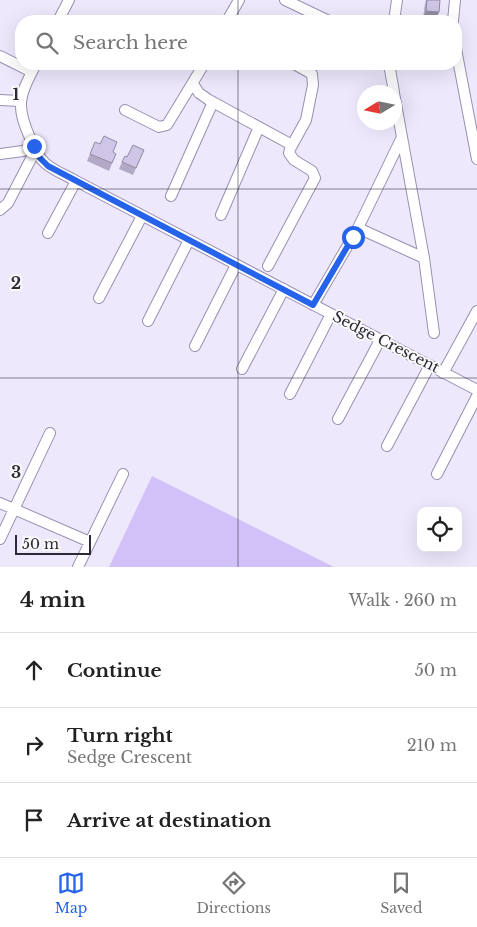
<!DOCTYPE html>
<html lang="en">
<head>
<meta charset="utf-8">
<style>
	body { margin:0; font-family:"Libre Baskerville",serif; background:#f2f2f2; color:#222 }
	.controls { position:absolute; right:15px; bottom:15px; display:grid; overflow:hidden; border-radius:10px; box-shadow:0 5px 20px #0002 }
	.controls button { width:45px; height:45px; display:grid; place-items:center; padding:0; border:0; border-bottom:1px solid #e0e0e0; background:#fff; color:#222; font:25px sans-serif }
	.compass { position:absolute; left:357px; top:85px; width:45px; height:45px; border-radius:50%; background:#fff; box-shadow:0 5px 20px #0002; rotate:260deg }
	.scale { position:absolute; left:15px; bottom:12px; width:76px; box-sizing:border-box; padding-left:5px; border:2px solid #2d2936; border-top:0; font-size:14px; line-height:18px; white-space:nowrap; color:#2d2936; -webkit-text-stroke:4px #f9f9f9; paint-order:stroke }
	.stop { position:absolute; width:15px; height:15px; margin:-11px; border:4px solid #2563eb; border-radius:50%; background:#fff }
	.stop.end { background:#2563eb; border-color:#fff; box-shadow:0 1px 5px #0008 }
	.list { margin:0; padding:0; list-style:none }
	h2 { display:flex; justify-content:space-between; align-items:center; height:65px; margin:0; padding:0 20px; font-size:21px }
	h2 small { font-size:16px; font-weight:400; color:#767676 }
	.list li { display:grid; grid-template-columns:32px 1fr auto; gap:15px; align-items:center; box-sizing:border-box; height:75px; padding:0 20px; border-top:1px solid #e0e0e0 }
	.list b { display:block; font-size:19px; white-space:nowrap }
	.list p { margin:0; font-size:16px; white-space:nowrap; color:#767676 }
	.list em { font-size:16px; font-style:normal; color:#767676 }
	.icon { flex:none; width:28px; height:28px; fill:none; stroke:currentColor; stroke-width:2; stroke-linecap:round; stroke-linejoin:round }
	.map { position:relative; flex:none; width:477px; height:567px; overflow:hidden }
	.search { position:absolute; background:#fff; box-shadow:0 5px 20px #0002; left:15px; right:15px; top:15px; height:55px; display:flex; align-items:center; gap:12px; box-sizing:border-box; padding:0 18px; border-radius:20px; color:#767676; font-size:19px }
	.sheet { height:290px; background:#fff }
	nav { display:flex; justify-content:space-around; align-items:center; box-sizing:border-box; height:70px; border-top:1px solid #e0e0e0; background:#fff; font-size:14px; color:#767676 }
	nav a { display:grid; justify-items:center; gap:2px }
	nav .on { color:#2563eb }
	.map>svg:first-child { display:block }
	.green { fill:#d1c1f8 }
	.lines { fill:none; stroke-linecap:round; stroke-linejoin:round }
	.minor-casing { stroke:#998fb0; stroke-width:12 }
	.minor { stroke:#fff; stroke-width:10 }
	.wall { fill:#b2a9c7 }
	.shaded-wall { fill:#918aa2 }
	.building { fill:#cfc5e7; stroke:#918aa2 }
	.route { stroke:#2563eb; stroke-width:6 }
	.grid { fill:none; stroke:#2d2936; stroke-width:1; stroke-opacity:0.55 }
	.labels { text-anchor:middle; stroke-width:4; stroke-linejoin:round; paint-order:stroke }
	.street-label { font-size:15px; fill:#2d2936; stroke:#f9f9f9 }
	.grid-label { font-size:16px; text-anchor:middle; font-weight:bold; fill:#2d2936; stroke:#f9f9f9; stroke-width:4; stroke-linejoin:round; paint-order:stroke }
</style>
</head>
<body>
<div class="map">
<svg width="477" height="567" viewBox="0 0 477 567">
	<rect width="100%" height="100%" fill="#eee8fd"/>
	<path class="green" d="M152 476 334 567H109Z"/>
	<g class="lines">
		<defs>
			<path id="minor" d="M285 0 329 21
				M58 21 69 0
				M227 21 239 0
				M394 21 397 0
				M453 21 455 0
				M456 49 477 159
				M0 56 32 72
				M36 64C19 97 15 105 31 140 35 149 38 157 45 163 54 171 66 175 76 181L477 390
				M389 64 394 92
				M193 84 199 93 209 100 292 145
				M394 93 424 258 434 333
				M0 100 20 101
				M125 110 159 127 167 125 204 64
				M0 154 23 151 34 146
				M171 196 213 102
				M0 210 8 203 35 151
				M221 215 259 127
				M358 228 424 258
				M48 233 76 181
				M268 266 315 178 312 171 294 160 289 153 290 149 306 120 313 85 312 74 294 64
				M99 298 142 216
				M313 305 358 228 402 137
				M148 321 189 240
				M195 346 236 265
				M242 369 284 289
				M443 373 477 311
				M290 394 331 314
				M338 419 380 340
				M387 446 430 365
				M437 474 477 396
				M0 503 90 542
				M0 539 50 433
				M78 567 123 474"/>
		</defs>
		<use href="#minor" class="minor-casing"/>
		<use href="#minor" class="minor"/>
	</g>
	<path class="wall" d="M426 0H440L439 12 436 19 423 18 425 4Z
		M144 150 133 175 119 169 122 162 127 157Z
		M90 154 113 161 109 171 87 161Z"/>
	<path class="shaded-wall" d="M426 11 439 12 436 19 423 18Z"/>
	<path class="building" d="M427 0H440L439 12 426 11Z
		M104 136 117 142 113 152 116 154 112 163 90 154 95 142 100 144Z
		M133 145 144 150 136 168 122 162 125 156 127 157Z"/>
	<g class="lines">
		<path class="route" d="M34 146 39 157 48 166 313 305 353 237"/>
	</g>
	<path class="grid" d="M238 0V21M238 64V567M0 189H477M0 378H477"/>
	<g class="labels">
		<g class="street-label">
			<text transform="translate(386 342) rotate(27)" y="5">Sedge Crescent</text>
		</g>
	</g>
	<g class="grid-label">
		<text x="16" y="100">1</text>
		<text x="16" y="289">2</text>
		<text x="16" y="478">3</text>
	</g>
</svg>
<div class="controls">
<button><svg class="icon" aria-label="locate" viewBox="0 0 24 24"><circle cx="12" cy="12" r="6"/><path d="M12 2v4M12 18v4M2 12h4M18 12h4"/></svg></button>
</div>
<svg class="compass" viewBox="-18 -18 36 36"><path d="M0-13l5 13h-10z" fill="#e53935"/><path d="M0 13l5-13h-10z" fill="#767676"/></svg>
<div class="scale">50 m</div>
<div class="stop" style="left:353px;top:237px"></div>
<div class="stop end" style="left:34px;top:146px"></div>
<div class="search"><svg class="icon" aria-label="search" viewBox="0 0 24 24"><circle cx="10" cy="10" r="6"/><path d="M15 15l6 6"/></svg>Search here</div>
</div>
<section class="sheet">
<h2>4 min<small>Walk · 260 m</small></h2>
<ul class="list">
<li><svg class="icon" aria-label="ahead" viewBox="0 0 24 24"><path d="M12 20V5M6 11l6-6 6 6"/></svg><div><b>Continue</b></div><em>50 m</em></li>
<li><svg class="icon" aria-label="right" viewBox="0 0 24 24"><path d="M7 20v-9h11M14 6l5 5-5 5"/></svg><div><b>Turn right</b><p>Sedge Crescent</p></div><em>210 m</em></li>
<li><svg class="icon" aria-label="arrive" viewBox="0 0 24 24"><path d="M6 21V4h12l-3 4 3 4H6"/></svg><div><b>Arrive at destination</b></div></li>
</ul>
</section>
<nav>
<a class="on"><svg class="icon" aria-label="map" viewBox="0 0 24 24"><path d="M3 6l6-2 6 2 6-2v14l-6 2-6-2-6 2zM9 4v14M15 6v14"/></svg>Map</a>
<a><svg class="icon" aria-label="directions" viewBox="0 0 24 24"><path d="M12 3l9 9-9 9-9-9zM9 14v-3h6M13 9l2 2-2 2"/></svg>Directions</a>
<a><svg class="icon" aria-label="saved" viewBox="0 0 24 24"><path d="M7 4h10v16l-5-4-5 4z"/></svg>Saved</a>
</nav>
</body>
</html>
